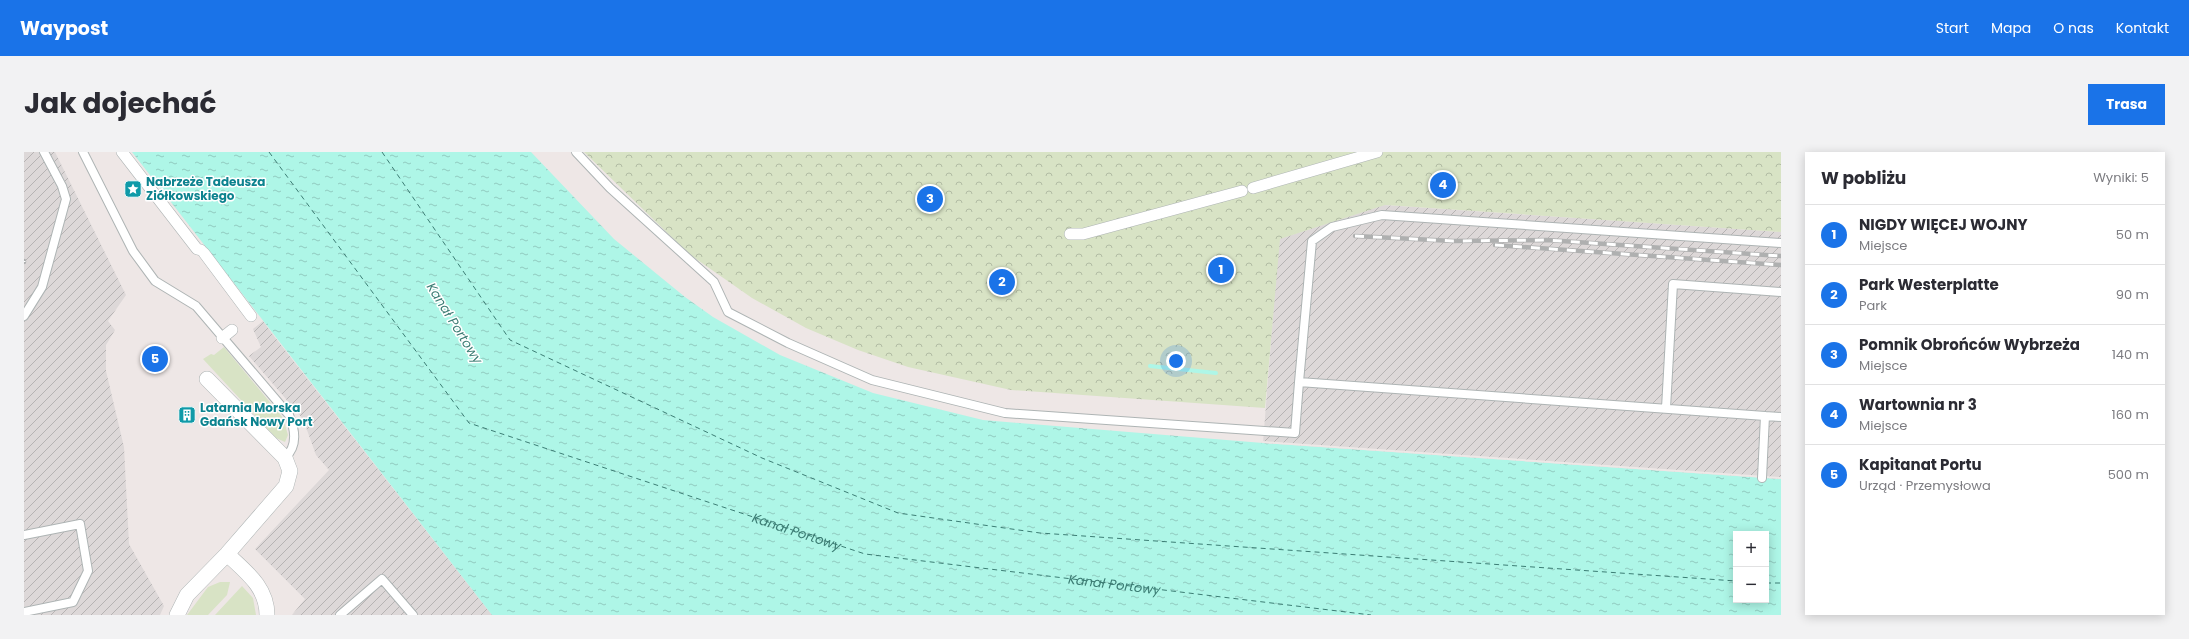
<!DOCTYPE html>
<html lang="pl">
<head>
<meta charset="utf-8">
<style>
	body { margin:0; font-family:Poppins,sans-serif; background:#f2f2f3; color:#2b2b33 }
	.controls { position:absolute; right:12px; bottom:12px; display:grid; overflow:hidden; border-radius:0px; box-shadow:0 2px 10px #0003 }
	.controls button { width:36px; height:36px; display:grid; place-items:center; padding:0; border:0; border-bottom:1px solid #e1e1e2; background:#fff; color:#2b2b33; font:20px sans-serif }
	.you { position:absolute; left:1152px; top:209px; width:14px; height:14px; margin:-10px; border:3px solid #fff; border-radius:50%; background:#1a73e8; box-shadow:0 0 0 6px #1a73e833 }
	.badge { display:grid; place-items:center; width:26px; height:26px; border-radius:50%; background:#1a73e8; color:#fff; font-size:13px; font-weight:700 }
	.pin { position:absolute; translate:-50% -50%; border:2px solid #fff; box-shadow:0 1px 4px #0006 }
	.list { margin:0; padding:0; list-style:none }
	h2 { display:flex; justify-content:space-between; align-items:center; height:52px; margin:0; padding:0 16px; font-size:17px }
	h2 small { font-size:13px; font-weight:400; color:#7c7c81 }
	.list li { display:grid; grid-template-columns:26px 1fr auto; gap:12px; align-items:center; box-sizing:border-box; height:60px; padding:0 16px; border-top:1px solid #e1e1e2 }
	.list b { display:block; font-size:15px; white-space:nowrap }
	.list p { margin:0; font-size:13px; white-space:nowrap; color:#7c7c81 }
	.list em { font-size:13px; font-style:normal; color:#7c7c81 }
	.map { position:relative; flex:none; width:1757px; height:463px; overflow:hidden; border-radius:0px }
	header { display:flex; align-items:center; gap:24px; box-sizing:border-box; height:56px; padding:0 20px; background:#1a73e8; color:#fff }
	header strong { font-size:19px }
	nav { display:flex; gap:22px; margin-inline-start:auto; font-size:14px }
	.intro { display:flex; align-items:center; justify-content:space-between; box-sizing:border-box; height:96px; padding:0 24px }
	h1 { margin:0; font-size:28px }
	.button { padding:10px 18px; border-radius:0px; background:#1a73e8; color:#fff; font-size:14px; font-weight:700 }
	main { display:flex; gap:24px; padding:0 24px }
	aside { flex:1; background:#fff; border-radius:0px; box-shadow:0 2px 10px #0003 }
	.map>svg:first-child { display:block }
	.industrial { fill:url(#industrial-furrows) }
	.grass { fill:#d8e3c5 }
	.forest { fill:url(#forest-crowns) }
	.water { fill:url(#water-ripples); fill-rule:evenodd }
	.pier { fill:#eee7e6 }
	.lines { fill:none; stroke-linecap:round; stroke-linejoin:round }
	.stream { stroke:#aef6e7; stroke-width:4 }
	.ferry { stroke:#3c7d74; stroke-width:1; stroke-dasharray:5 4; stroke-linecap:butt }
	.service-casing { stroke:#aeb4b4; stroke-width:10 }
	.pedestrian-casing { stroke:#aeb4b4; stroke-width:12 }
	.minor-casing { stroke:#aeb4b4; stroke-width:16 }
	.service { stroke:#fff; stroke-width:8 }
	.pedestrian { stroke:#fff; stroke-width:11 }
	.minor { stroke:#fff; stroke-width:15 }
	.rail-casing { stroke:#afb0b0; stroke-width:4.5 }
	.rail { stroke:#fff; stroke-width:3; stroke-dasharray:9; stroke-linecap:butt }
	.labels { text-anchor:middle; stroke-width:3; stroke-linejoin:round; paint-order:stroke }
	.culture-label { font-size:12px; font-weight:bold; fill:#0d838f; stroke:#fff; text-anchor:start }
	.water-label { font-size:13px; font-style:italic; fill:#3c7d74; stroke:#fff }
</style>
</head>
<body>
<header>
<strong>Waypost</strong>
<nav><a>Start</a><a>Mapa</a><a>O nas</a><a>Kontakt</a></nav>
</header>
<div class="intro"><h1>Jak dojechać</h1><a class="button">Trasa</a></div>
<main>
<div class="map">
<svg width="1757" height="463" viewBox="0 0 1757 463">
	<defs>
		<pattern id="industrial-furrows" width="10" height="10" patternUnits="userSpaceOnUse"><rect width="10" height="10" fill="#ddd8d8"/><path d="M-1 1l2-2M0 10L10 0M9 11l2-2" fill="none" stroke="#b6b3b3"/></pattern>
		<pattern id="forest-crowns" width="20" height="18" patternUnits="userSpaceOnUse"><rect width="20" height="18" fill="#d8e3c5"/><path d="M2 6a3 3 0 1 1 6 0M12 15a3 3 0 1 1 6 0" fill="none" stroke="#b2bca4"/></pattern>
		<pattern id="water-ripples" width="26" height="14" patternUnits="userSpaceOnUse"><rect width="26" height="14" fill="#aef6e7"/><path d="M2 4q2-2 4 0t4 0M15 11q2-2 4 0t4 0" fill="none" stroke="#91cbbf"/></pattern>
	</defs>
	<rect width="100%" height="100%" fill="#eee7e6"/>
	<path class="industrial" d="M0 0H31L102 143 84 169 91 178 82 193V219L100 295 105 392 140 454 136 463H0Z
		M1360 53 1757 80V327L1239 291 1255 87Z
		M239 169 250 184 468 463H268L281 447 231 397 305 318 292 303 279 267 225 204 237 195 229 177Z"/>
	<path class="grass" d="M200 195 259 266 264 283 261 290 252 286 179 207 187 202 190 203Z
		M196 430H206L203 443 184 463H163L184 435Z
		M218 434 229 446 232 463H191Z"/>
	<path class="forest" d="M560 0H1757V80L1361 53 1256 87 1241 256 987 238 884 215 834 198 782 176 728 146 665 102Z"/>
	<path class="water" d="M108 0H507L590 87 661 145 689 165 756 203 849 241 959 268 1239 291 1757 327V463H468ZM1712 382H1742V448H1712Z"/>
	<path class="pier" d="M1239 289 1757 325V327L1239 291Z"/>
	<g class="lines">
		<path class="stream" d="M1126 214 1192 221"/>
		<g class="ferry">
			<path id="s1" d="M245 0 445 271 841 402 1347 463"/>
			<path d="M358 0 486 188 738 306 874 361 1016 381 1712 429"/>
			<path d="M1742 431H1757"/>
		</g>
		<defs>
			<path id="service" d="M59 0 109 99 131 129 172 154 265 263C271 277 274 294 261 306
				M552 0 586 36 690 130 704 160 764 191 848 228 981 261 1271 281 1275 230
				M0 164 18 135 42 47 38 34 20 0
				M1642 256 1649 132 1757 140
				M1741 264 1275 230 1288 89 1308 75 1358 63 1757 91
				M1738 326 1741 264 1757 265
				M0 383 56 372 64 419 49 450 0 460
				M316 463 358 427 389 463"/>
			<path id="pedestrian" d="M98 0 173 97 177 98
				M1229 36 1353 0
				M1046 82H1059L1218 39
				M180 101 227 164
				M198 186 208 178"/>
			<path id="minor" d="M203 402C222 420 243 435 243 463
				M153 463 163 443 203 402 262 334 266 319 261 306 183 227"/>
		</defs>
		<use href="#service" class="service-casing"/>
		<use href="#pedestrian" class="pedestrian-casing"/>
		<use href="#minor" class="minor-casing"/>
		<use href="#service" class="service"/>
		<use href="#pedestrian" class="pedestrian"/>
		<use href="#minor" class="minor"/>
		<defs>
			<path id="rail" d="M1331 84 1429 89 1523 88 1757 104
				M1471 93 1757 113
				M0 110V109"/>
		</defs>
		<use href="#rail" class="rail-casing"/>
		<use href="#rail" class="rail"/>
	</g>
	<defs>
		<symbol id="sight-square" viewBox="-11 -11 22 22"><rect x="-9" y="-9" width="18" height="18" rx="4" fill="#0f9aa8" stroke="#fff"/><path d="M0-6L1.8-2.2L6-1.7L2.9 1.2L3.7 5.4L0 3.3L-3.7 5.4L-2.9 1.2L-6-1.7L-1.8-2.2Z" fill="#fff"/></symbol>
		<symbol id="building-square" viewBox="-11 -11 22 22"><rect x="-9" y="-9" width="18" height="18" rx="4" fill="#0f9aa8" stroke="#fff"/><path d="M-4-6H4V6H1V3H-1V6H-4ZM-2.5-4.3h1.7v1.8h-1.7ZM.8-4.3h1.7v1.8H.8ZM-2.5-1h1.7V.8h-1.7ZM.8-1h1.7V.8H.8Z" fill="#fff"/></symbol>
	</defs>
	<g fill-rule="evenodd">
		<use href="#sight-square" x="99" y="27" width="20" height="20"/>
		<use href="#building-square" x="153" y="253" width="20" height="20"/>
	</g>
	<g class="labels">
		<g class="culture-label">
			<text x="122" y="34">Nabrzeże Tadeusza<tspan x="122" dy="14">Ziółkowskiego</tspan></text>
			<text x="176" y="260">Latarnia Morska<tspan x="176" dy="14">Gdańsk Nowy Port</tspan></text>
		</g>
		<g class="water-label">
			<text transform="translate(431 171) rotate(58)" y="5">Kanał Portowy</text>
			<text dy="5" stroke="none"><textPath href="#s1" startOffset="682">Kanał Portowy</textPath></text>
			<text dy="5" stroke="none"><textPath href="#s1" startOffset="1005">Kanał Portowy</textPath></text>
		</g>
	</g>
</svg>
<div class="controls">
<button>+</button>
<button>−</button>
</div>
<div class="you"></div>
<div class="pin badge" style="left:1197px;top:118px">1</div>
<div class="pin badge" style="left:978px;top:130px">2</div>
<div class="pin badge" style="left:906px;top:47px">3</div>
<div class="pin badge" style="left:1419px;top:33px">4</div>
<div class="pin badge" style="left:131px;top:207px">5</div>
</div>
<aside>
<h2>W pobliżu<small>Wyniki: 5</small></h2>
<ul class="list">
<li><span class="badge">1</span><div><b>NIGDY WIĘCEJ WOJNY</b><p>Miejsce</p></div><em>50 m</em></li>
<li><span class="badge">2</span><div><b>Park Westerplatte</b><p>Park</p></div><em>90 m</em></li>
<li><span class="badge">3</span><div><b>Pomnik Obrońców Wybrzeża</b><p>Miejsce</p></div><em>140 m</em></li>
<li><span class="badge">4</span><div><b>Wartownia nr 3</b><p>Miejsce</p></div><em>160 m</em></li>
<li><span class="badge">5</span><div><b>Kapitanat Portu</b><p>Urząd · Przemysłowa</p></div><em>500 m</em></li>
</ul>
</aside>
</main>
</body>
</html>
